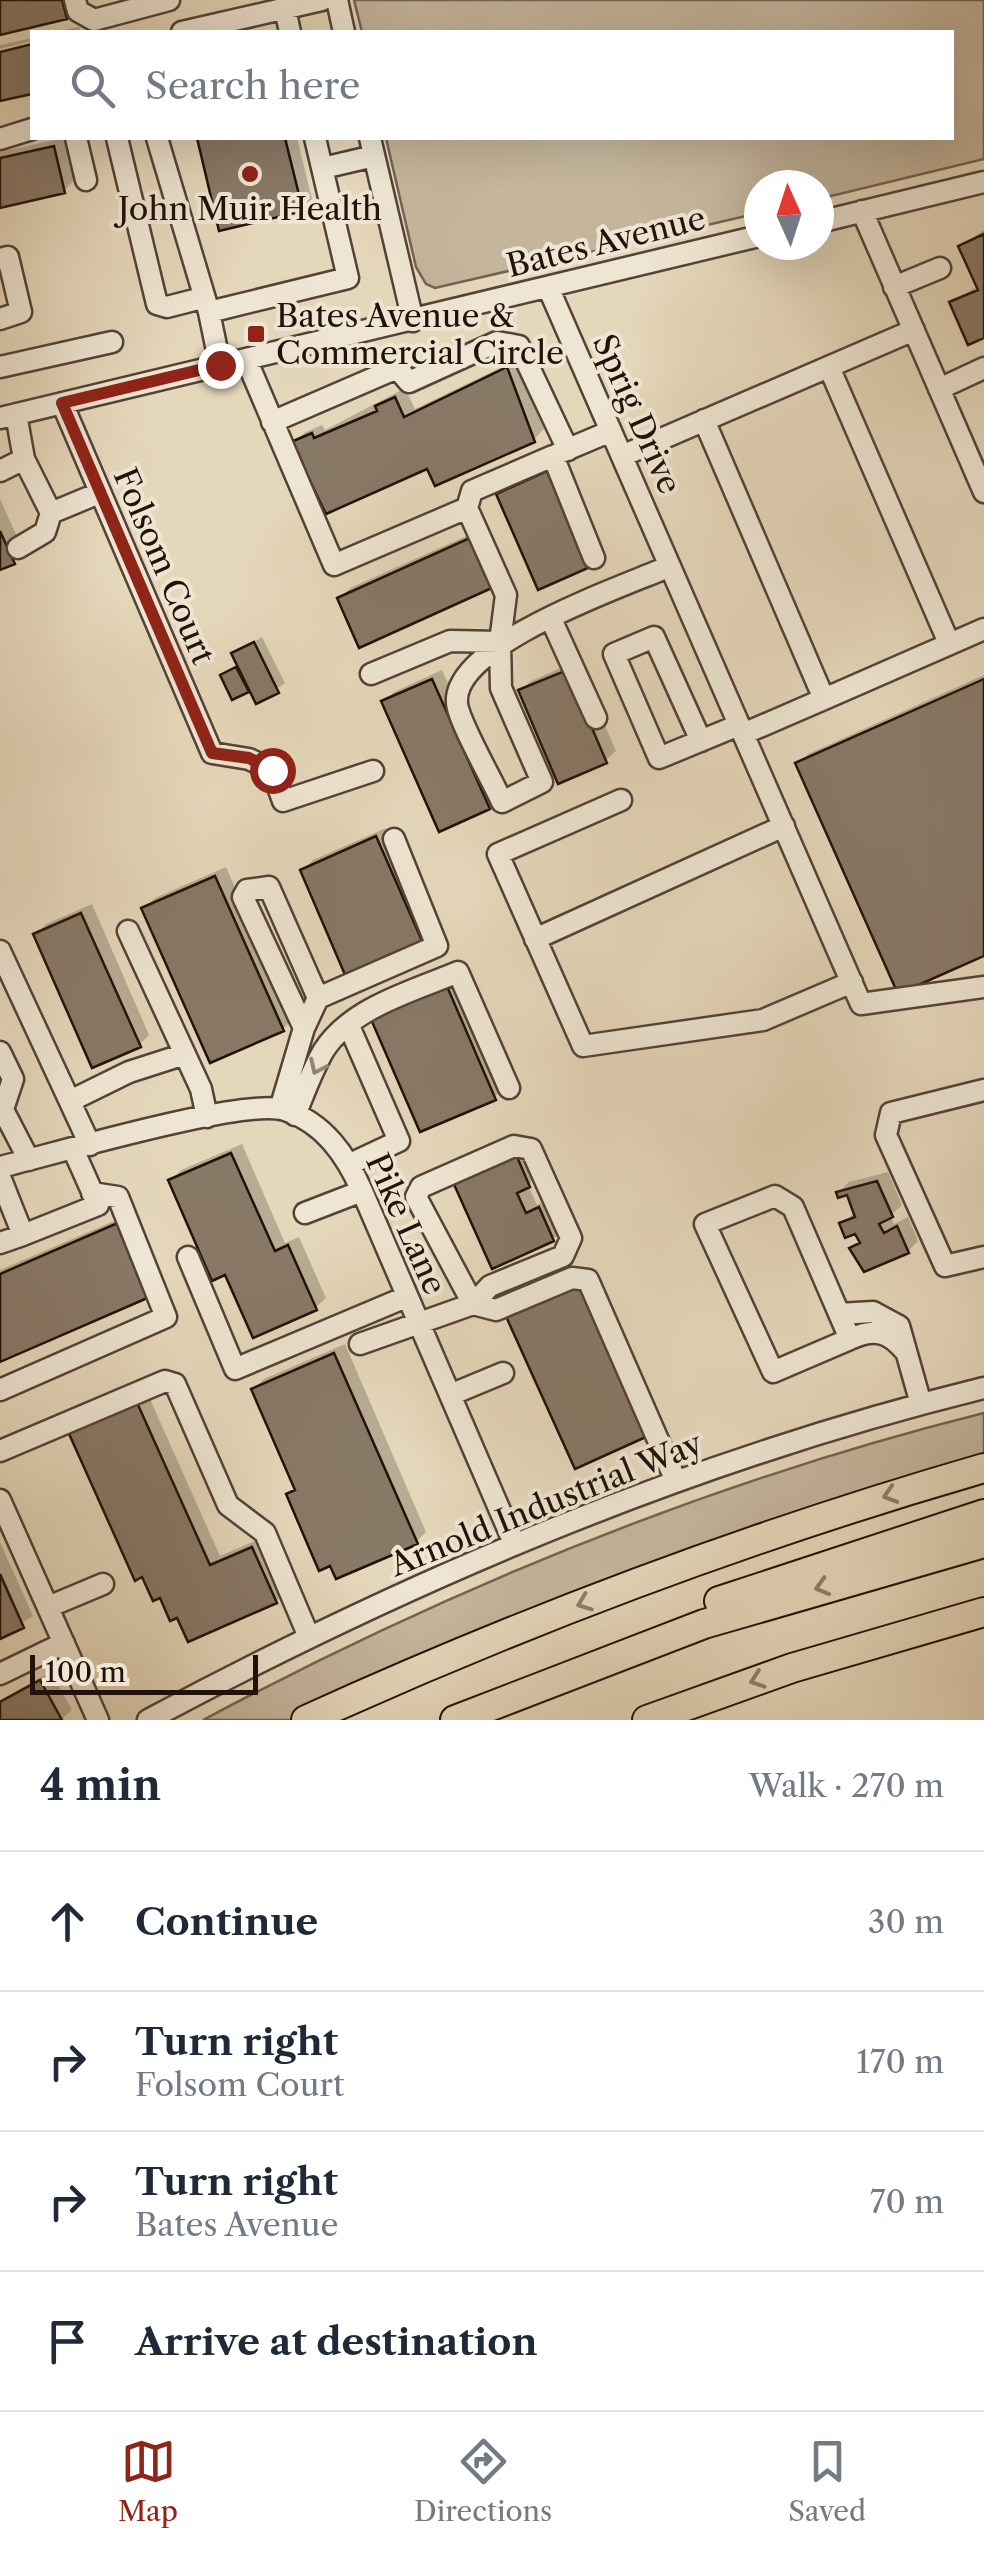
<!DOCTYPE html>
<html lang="en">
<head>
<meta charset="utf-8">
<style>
	body { margin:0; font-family:"Libre Caslon Text",serif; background:#f2f2f3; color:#1f2937 }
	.compass { position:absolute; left:744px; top:170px; width:90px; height:90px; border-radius:50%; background:#fff; box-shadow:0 10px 40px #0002; rotate:357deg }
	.scale { position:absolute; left:30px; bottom:25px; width:228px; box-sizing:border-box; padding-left:10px; border:5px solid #23110b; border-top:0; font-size:28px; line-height:35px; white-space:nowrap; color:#23110b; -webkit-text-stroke:8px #eee5d2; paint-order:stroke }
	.stop { position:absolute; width:30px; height:30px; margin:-22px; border:8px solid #8f2418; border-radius:50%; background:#fff }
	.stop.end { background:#8f2418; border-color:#fff; box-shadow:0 2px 10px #0008 }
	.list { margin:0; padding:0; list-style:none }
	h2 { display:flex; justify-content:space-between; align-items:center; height:130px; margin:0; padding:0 40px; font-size:42px }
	h2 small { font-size:32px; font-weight:400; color:#747a83 }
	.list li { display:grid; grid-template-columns:65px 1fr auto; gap:30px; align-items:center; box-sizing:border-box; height:140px; padding:0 40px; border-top:2px solid #e0e1e3 }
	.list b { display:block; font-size:38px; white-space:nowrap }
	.list p { margin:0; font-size:32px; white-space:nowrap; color:#747a83 }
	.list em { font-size:32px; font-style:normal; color:#747a83 }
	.icon { flex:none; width:55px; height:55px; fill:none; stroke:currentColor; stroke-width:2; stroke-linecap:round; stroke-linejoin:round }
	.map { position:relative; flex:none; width:984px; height:1720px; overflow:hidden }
	.search { position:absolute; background:#fff; box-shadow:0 10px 40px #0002; left:30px; right:30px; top:30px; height:110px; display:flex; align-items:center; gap:25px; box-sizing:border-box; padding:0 35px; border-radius:0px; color:#747a83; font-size:38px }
	.sheet { height:690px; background:#fff }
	nav { display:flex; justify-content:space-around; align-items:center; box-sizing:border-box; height:140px; border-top:2px solid #e0e1e3; background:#fff; font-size:28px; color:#747a83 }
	nav a { display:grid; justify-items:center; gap:5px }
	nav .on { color:#8f2418 }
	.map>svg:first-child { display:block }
	.green { fill:#c4b59c; stroke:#746354; stroke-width:2.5 }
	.shadow { fill:#0003 }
	.building { fill:#887866; stroke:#23110b; stroke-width:2.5 }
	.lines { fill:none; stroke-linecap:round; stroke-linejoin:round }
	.minor-casing { stroke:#544237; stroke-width:25 }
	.highway-casing { stroke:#23110b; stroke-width:32 }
	.minor { stroke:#eee5d2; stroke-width:20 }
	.highway { stroke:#e5d7ba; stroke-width:28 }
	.oneway { stroke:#938678 }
	.oneway2 { stroke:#8e7e6b }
	.route { stroke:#8f2418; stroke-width:12 }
	.poi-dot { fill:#8f2418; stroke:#eee5d2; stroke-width:4 }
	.labels { text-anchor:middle; stroke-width:8; stroke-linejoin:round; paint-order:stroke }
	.poi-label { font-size:32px; fill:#23110b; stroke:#eee5d2 }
	.street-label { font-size:32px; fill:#23110b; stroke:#eee5d2 }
</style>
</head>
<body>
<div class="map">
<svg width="984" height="1720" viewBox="0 0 984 1720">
	<rect width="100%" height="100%" fill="#e5d7ba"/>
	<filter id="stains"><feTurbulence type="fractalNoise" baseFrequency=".002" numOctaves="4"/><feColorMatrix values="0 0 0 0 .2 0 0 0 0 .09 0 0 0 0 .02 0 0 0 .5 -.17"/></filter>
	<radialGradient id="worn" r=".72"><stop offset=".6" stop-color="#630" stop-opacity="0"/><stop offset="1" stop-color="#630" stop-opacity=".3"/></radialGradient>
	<path class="green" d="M354 0H984V159L819 199V185H759V213L435 288 426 284 416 267 386 138H952V32H362Z
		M984 1413V1468L306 1720H203C451 1588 712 1481 984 1413Z"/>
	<path class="shadow" d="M79 27 80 30 54 32Z
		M32 38V41L0 49V45Z
		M64 138 74 180 64 191 0 206V152Z
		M199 138H297L312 199 301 209 221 228Z
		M984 230V335L952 303 978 286 961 246Z
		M518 359 544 429 534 439 429 466 294 443 304 433 322 425 325 430 405 388 415 409Z
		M558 463 599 555 499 494 509 484Z
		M0 499 24 552 0 568Z
		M482 529 503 575 340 599 350 588Z
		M262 637 285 683 258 701 251 687 247 690 223 676 240 665 234 654Z
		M577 661 616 751 605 761 521 691 531 681Z
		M442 670 499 797 489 807 384 702 394 692Z
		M984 675V954L798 764 808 754Z
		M386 828 434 938 424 948 303 870 313 860Z
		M226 867 293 1019 283 1029 144 909 155 898Z
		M92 904 149 1035 139 1045 36 935 46 924Z
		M456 976 505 1087 494 1097 373 1018Z
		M242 1144 285 1243 299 1237 326 1298 315 1308 227 1272 171 1181 181 1170Z
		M525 1144 539 1175 528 1185 537 1205 550 1199 563 1229 553 1239 455 1181Z
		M888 1172 902 1205 890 1216 894 1224 908 1217 918 1241 908 1251 852 1248 861 1239 857 1231 841 1224 856 1212 849 1192 838 1193 849 1182Z
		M130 1214 0 1359V1270Z
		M345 1344 426 1532 416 1542 289 1495 297 1487 254 1389 264 1379Z
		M145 1388 220 1556 262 1538 286 1591 276 1601 178 1615 161 1595 69 1427Z
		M0 1542 33 1616 0 1636Z
		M51 1672 72 1710 61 1720H0V1700Z"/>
	<path class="building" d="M0 0H62L67 19 0 35Z
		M32 44V94L0 101V52Z
		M197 138H285L303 211 219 231Z
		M54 146 65 193 0 208V158Z
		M984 234V338L968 345 949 302 978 290 958 246Z
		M507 367 535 442 435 486 427 469 326 514 291 442 312 433 314 438 377 411 375 406 395 397 404 417Z
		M547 471 590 567 538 590 496 494Z
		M0 531 15 564 0 570Z
		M472 537 494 587 359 648 337 598Z
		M254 642 279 693 256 704 231 653Z
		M236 667 249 692 232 700 220 675Z
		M567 670 607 763 558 784 518 690Z
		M432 679 490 809 439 832 381 701Z
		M984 679V956L898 994 795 763Z
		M376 836 426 950 349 984 300 870Z
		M215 876 284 1031 210 1063 141 908Z
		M81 913 141 1047 92 1068 33 934Z
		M446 984 496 1100 420 1132 370 1017Z
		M515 1152 530 1187 517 1193 526 1213 539 1207 554 1241 492 1269 452 1180Z
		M231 1153 275 1251 288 1245 317 1310 253 1338 225 1275 212 1281 168 1180Z
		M877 1181 893 1217 879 1224 884 1233 897 1226 909 1253 864 1272 849 1248 860 1243 855 1234 845 1238 839 1223 855 1217 847 1195 838 1198 836 1192Z
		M120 1222 152 1296 0 1362V1274Z
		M578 1279 648 1436 575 1469 504 1312Z
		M334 1353 418 1544 336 1579 330 1566 319 1571 286 1494 295 1490 251 1389Z
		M134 1396 210 1565 252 1547 277 1603 188 1642 177 1618 170 1621 160 1598 153 1601 142 1577 135 1581 66 1427Z
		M0 1574 24 1628 0 1639Z
		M40 1680 62 1720H0V1702Z"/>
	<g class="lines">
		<defs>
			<path id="minor" d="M75 0 78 11 94 20 169 0
				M337 0 344 32
				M285 9 290 32
				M182 32 322 0
				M76 138 86 180
				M117 138 157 304 167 307 202 298
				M157 138 209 312 220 365
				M370 138 413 321
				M0 139 32 129
				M323 168 374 156
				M862 211 984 492
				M819 222 984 182
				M0 259 8 257 21 312 0 319
				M548 287 861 1004 984 987
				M894 287 940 268
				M209 312 348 278 315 138
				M246 359 334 565 467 508 506 595 500 642 501 688 542 782 502 802C493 781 458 721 457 703 452 644 625 586 670 566
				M0 367 112 342
				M829 367 949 643
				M939 389 984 368
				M62 403 212 753 249 759 272 770 283 801 373 771
				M0 418 759 236
				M704 420 824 699 743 734
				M272 422 397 368 409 382 497 342 519 346 568 450
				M559 453 611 431
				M622 456 914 330
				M24 459 51 513 99 493
				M0 471 24 459 16 414
				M467 508 472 491 553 456 594 558
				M18 548 45 532 51 513
				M551 619 596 718
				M371 674 450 641 500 642
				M824 699 984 629
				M701 741 654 637 614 654 659 758 739 725
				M621 800 498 854 583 1046 763 1020 852 982
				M128 931 201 1089 207 1117
				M535 939 784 826
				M0 951 90 1145
				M318 998 437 946 394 839
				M349 1026 399 1141 350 1164
				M0 1052 13 1079 4 1106
				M70 1101 129 1072 185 1054
				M0 1104 29 1160
				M280 1109 304 1028 318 998 269 887 247 890 243 897 304 1028
				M295 1115C304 1094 312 1070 324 1050 352 1007 413 991 458 972L509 1088
				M0 1167C51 1155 246 1097 285 1110 324 1123 346 1155 362 1191L514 1543
				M0 1177 23 1235 0 1243
				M775 1196 793 1207 850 1339 773 1372 705 1224Z
				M305 1213 362 1191
				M23 1235 98 1205 73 1149
				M188 1257 235 1369 406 1297
				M945 1266 886 1135 891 1113 984 1090
				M945 1266 984 1257
				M839 1314 873 1312 899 1326 921 1404
				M850 1339C874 1328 888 1331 905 1351
				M360 1344 473 1304 490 1286 563 1256 571 1238 531 1149 514 1146 421 1187 416 1197 473 1304 496 1310 572 1278 588 1280 676 1481
				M0 1390 166 1317 118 1197 92 1193
				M450 1395 503 1373
				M0 1451 165 1381 175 1384 228 1505 265 1533 309 1637
				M0 1500 98 1720
				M48 1607 103 1584
				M0 1674 64 1643
				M148 1720C414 1578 691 1460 984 1388"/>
			<path id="highway" d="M719 1601 984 1514
				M306 1720C526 1620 752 1535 984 1468
				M455 1720 704 1624 984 1543
				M647 1720 792 1668 984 1612"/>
		</defs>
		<use href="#minor" class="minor-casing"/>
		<use href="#highway" class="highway-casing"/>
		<use href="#minor" class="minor"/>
		<use href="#highway" class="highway"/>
	</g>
	<defs><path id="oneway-chevron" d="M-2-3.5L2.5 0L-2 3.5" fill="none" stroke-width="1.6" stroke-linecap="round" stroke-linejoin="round" transform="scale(2.5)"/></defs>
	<use class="oneway" href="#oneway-chevron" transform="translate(317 1067) rotate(115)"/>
	<g class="oneway2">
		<use href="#oneway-chevron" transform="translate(890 1495) rotate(163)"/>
		<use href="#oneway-chevron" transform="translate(822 1587) rotate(164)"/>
		<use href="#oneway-chevron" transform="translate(584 1603) rotate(159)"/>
		<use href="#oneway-chevron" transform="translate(757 1680) rotate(161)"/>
	</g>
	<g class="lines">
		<path class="route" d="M220 365 62 403 212 753 249 758 272 770"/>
	</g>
	<g class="poi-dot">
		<circle cx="250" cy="174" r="10"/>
		<rect x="246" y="324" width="20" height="20" rx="5"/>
	</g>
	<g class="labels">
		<g class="poi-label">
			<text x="250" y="220">John Muir Health</text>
			<text x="276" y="327" text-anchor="start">Bates Avenue &amp;<tspan x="276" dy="37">Commercial Circle</tspan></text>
		</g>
		<g class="street-label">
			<text transform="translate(606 242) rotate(-14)" y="11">Bates Avenue</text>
			<text transform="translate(637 414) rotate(66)" y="11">Sprig Drive</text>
			<text transform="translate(164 566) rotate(67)" y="11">Folsom Court</text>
			<text transform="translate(406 1224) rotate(66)" y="11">Pike Lane</text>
			<text transform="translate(546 1504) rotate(-22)" y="11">Arnold Industrial Way</text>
		</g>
	</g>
	<rect width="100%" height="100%" filter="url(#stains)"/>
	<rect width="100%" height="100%" fill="url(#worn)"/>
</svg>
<svg class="compass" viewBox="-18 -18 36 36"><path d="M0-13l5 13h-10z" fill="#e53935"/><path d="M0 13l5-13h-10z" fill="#747a83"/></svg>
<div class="scale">100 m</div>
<div class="stop" style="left:272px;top:770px"></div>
<div class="stop end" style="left:220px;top:365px"></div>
<div class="search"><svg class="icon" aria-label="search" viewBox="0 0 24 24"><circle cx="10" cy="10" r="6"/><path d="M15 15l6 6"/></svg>Search here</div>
</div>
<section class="sheet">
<h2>4 min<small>Walk · 270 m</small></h2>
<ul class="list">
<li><svg class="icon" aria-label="ahead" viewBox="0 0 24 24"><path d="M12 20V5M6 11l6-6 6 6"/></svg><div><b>Continue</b></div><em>30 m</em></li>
<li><svg class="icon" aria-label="right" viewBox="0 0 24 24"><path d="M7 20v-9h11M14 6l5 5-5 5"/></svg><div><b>Turn right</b><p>Folsom Court</p></div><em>170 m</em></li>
<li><svg class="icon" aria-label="right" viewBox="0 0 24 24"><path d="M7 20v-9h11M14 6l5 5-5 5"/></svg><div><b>Turn right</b><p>Bates Avenue</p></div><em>70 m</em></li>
<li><svg class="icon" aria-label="arrive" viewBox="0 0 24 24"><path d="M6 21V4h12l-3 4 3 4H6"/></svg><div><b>Arrive at destination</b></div></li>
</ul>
</section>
<nav>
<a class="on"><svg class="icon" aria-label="map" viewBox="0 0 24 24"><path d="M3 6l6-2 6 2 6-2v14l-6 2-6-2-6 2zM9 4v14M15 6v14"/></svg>Map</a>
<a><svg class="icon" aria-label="directions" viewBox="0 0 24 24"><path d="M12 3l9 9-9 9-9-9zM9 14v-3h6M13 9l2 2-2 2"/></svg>Directions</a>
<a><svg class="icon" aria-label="saved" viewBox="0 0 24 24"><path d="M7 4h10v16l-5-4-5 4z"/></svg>Saved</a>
</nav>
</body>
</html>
